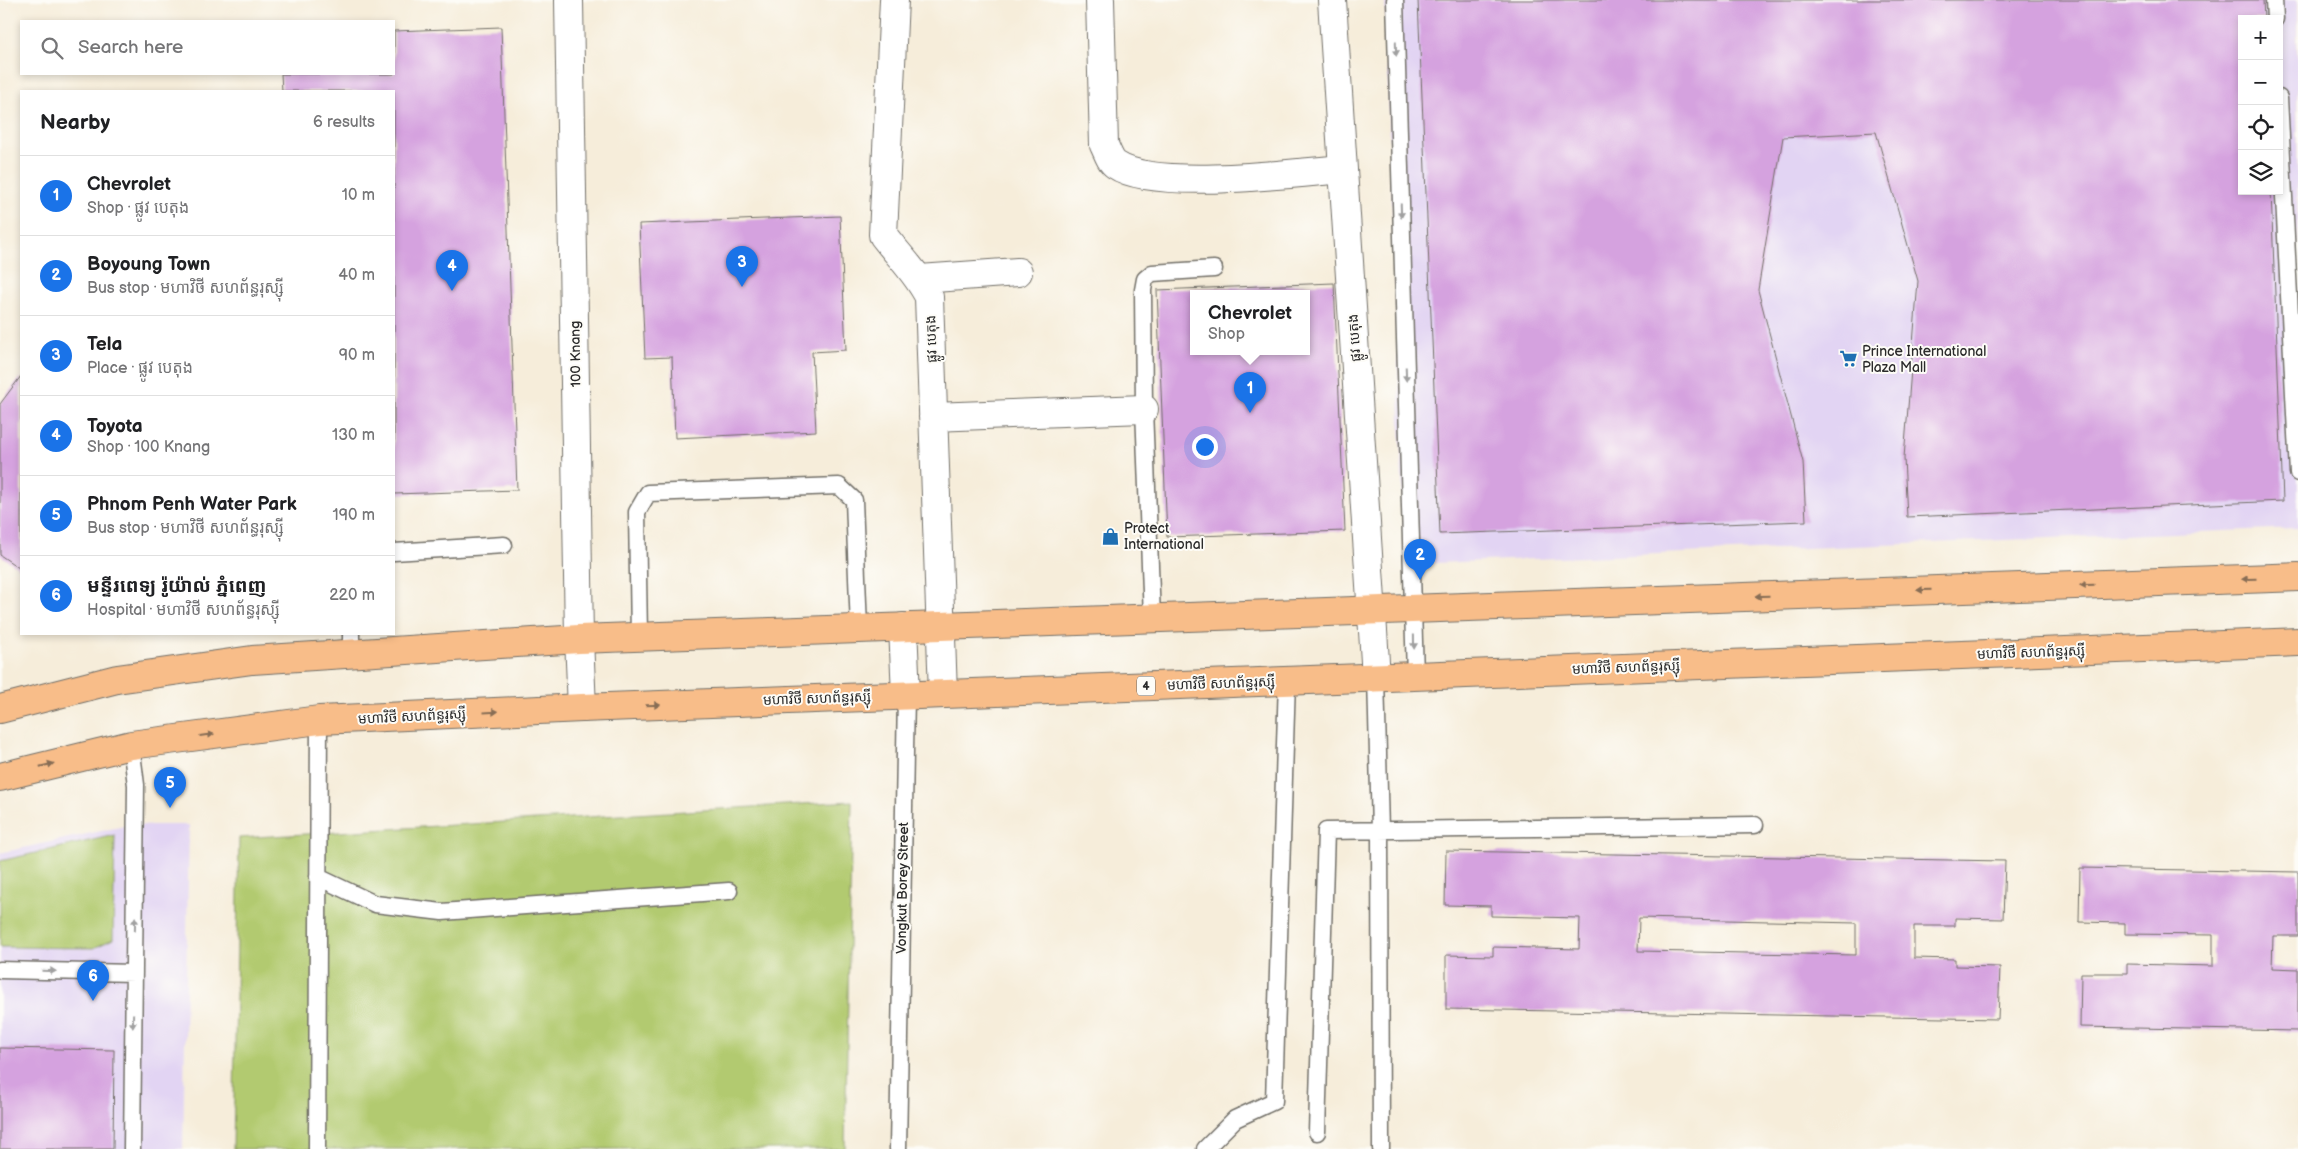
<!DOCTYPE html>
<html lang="en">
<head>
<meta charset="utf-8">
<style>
	body { margin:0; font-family:"Balsamiq Sans","Noto Sans Khmer",sans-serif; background:#f6f6f6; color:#202124 }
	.controls { position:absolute; right:15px; top:15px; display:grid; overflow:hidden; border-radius:0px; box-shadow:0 2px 8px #0003 }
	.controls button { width:45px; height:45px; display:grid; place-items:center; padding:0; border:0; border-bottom:1px solid #e0e0e0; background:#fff; color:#202124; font:25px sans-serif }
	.you { position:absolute; left:1204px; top:446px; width:18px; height:18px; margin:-12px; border:4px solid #fff; border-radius:50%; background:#1a73e8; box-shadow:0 0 0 8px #1a73e833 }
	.badge { display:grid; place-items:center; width:32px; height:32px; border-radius:50%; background:#1a73e8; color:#fff; font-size:16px; font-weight:700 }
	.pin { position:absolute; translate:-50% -41px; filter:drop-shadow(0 1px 2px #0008) }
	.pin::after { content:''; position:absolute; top:26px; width:18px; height:15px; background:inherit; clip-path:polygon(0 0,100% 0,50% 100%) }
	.popup { position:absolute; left:1190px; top:290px; width:120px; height:65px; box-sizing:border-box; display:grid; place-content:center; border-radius:0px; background:#fff; filter:drop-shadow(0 1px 4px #0005); font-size:16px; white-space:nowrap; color:#757577 }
	.popup b { font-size:19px; color:#202124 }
	.popup::after { content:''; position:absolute; left:50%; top:100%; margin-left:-10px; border:10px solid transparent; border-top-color:#fff }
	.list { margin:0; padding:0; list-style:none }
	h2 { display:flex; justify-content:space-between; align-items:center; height:65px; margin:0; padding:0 20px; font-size:21px }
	h2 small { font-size:16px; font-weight:400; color:#757577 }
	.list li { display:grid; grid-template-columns:32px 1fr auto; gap:15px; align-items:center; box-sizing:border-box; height:80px; padding:0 20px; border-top:1px solid #e0e0e0 }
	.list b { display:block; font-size:19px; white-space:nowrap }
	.list p { margin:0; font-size:16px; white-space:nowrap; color:#757577 }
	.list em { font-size:16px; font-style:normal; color:#757577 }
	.icon { flex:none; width:28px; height:28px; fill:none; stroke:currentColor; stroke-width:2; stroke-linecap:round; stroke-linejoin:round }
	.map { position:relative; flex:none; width:2298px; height:1149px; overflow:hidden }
	.search { position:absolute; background:#fff; box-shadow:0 2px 8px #0003; left:20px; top:20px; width:375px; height:55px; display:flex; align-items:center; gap:12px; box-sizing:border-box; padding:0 18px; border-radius:0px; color:#757577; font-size:19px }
	.panel { position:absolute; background:#fff; box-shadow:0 2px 8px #0003; left:20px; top:90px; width:375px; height:545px; border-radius:0px }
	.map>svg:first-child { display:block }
	.built { fill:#e2d4f3; fill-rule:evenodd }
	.green { fill:#b2ca6f; stroke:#6e7a4d }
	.building { fill:#d5a2df; fill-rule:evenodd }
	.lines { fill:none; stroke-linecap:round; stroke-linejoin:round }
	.service-casing { stroke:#726f68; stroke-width:19 }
	.minor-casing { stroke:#726f68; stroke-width:30 }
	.trunk-casing { stroke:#726f68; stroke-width:30 }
	.service { stroke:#fff; stroke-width:16 }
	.minor { stroke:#fff; stroke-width:28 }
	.trunk { stroke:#f8bd89; stroke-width:28 }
	.oneway { fill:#a0a0a0 }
	.oneway2 { fill:#876d55 }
	.labels { text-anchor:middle; stroke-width:4; stroke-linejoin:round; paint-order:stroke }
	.shield { fill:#fdfcf7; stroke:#6a6a68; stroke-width:1 }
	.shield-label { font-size:12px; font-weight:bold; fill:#2b2b2b }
	.street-label { font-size:14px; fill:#2b2b2b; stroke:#fdfcf7 }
	.poi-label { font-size:14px; fill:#2b2b2b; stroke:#fdfcf7; text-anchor:start }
</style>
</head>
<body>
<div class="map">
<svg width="2298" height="1149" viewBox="0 0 2298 1149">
	<rect width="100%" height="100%" fill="#fdfcf7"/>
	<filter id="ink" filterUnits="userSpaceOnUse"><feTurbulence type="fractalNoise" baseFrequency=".02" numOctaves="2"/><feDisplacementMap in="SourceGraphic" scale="10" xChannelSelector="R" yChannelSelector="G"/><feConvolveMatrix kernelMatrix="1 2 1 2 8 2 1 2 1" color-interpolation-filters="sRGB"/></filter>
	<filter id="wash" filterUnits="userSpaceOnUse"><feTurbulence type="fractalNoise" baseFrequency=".0096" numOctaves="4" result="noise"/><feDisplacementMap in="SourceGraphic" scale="20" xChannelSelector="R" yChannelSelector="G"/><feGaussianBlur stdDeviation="1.12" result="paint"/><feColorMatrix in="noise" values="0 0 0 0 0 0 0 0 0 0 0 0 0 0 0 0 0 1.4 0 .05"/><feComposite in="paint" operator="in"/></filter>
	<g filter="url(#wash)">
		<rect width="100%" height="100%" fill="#f6edda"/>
		<path class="built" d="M1385 0H2297L2298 528 1435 563 1404 536ZM2242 19H2279V191H2242Z
			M129 825H189L183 1149H0V853Z"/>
		<path class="green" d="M852 801 845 1149H233L239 838Z
			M115 835 113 939 94 948 0 947V861Z"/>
		<g id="blocks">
			<path class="building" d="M1418 0H2263L2264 19H2242V191H2271L2283 501 1907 517 1904 458 1918 281 1876 132 1783 137 1758 290 1803 462 1806 521 1440 534Z
				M501 27 517 490 394 494V91H282L281 74H394V31Z
				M840 216 846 350 812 352 816 431 675 438 672 357 645 358 639 224Z
				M1334 283 1345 531 1167 537 1157 290ZM1194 294H1306V352H1194Z
				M21 376V565L19 568 0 555V404Z
				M1446 851 2005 861 2003 919 1955 918V926H1914V958L1955 959V966L2000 967 1998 1019 1446 1009V955L1493 956V947L1579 949 1580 918 1491 916V906L1445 905ZM1639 918 1856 923V955L1638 951Z
				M2080 868 2298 872V936H2273L2272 968 2298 969V1031L2080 1027 2081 973H2127V964L2213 966V935L2125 934V923L2079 922Z
				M0 1048 114 1050 113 1149H0Z"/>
		</g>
	</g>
	<g filter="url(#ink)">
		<use href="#blocks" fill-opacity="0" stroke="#726f68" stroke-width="1"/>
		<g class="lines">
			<defs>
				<path id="service" d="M1395 0 1415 675
					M2274 0 2275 19
					M2279 98 2298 473
					M394 552 504 545
					M1152 618 1144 409 1143 290 1145 279 1152 273 1214 269
					M351 634V653
					M639 637 637 512 648 493 839 486 854 500 859 629
					M1376 677 1380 830 1381 1149
					M131 745 136 785 132 1149
					M318 877 375 904 442 912 729 891
					M0 970 134 973
					M1317 1132 1326 831 1755 825
					M317 1149 319 720
					M898 1149 906 695
					M1205 1149 1235 1119 1274 1101 1287 680"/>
				<path id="minor" d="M569 0 579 639 582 708
					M894 0 883 235C898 255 918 274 929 297L943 694
					M1100 0 1104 145C1107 151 1110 161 1116 165 1154 191 1294 173 1343 169
					M1332 0 1376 677
					M920 279 1018 272
					M933 417 1144 409
					M903 627 906 695"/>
				<path id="trunk" d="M0 709 117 679 252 660 579 639 2298 577
					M0 777 131 745 319 720 582 708 2298 642"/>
			</defs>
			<use href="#service" class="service-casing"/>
			<use href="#minor" class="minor-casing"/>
			<use href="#trunk" class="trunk-casing"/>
			<use href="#service" class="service"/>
			<use href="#minor" class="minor"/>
			<use href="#trunk" class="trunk"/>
		</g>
		<defs><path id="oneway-solid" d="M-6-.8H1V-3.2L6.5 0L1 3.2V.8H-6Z" transform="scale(1.25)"/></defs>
		<g class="oneway">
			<use href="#oneway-solid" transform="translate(1396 49) rotate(88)"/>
			<use href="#oneway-solid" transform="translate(1401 211) rotate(88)"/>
			<use href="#oneway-solid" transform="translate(1406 374) rotate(88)"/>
			<use href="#oneway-solid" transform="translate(1414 642) rotate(89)"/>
			<use href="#oneway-solid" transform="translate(135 924) rotate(-89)"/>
			<use href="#oneway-solid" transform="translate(49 971) rotate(1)"/>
			<use href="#oneway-solid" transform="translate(133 1021) rotate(91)"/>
		</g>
		<g class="oneway2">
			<use href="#oneway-solid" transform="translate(2249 579) rotate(178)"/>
			<use href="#oneway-solid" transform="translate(2087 585) rotate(178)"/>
			<use href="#oneway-solid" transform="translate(1924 590) rotate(178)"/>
			<use href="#oneway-solid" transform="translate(1762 596) rotate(178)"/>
			<use href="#oneway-solid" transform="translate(653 705) rotate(-2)"/>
			<use href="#oneway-solid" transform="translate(491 712) rotate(-3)"/>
			<use href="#oneway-solid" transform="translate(207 735) rotate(-7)"/>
			<use href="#oneway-solid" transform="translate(47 765) rotate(-14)"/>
		</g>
	</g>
	<defs>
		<symbol id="supermarket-bare" viewBox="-9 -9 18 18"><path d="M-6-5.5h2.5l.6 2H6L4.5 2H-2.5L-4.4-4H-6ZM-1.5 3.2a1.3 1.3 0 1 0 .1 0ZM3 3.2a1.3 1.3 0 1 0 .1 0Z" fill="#1f6fb2" stroke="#fdfcf7" stroke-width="2.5" paint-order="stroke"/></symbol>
		<symbol id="shop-bare" viewBox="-9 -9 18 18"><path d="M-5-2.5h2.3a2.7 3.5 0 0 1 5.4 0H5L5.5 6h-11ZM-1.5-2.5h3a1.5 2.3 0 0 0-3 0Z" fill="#1f6fb2" stroke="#fdfcf7" stroke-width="2.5" paint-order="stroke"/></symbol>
	</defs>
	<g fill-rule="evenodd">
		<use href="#supermarket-bare" x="1836" y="346" width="25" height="25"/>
		<use href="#shop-bare" x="1098" y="524" width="25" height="25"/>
	</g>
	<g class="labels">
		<rect class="shield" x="1137" y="676.5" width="18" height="19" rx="4"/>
		<g class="shield-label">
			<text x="1146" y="690">4</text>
		</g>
		<g class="street-label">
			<text transform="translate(1354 338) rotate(-94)" y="5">ផ្លូវ បេតុង</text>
			<text transform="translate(931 339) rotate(-92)" y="5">ផ្លូវ បេតុង</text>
			<text transform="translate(575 354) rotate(-91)" y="5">100 Knang</text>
			<text transform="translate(2031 652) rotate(-2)" y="5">មហាវិថី សហព័ន្ធរុស្ស៊ី</text>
			<text transform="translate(1626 667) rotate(-2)" y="5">មហាវិថី សហព័ន្ធរុស្ស៊ី</text>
			<text transform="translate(1221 683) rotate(-2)" y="5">មហាវិថី សហព័ន្ធរុស្ស៊ី</text>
			<text transform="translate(817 698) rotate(-2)" y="5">មហាវិថី សហព័ន្ធរុស្ស៊ី</text>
			<text transform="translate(412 716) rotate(-3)" y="5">មហាវិថី សហព័ន្ធរុស្ស៊ី</text>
			<text transform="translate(902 888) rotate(-89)" y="5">Vongkut Borey Street</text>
		</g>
		<g class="poi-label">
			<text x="1862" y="356">Prince International<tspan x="1862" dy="16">Plaza Mall</tspan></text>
			<text x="1124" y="533">Protect<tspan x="1124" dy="16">International</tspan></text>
		</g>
	</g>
</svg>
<div class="controls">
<button>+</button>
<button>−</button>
<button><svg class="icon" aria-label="locate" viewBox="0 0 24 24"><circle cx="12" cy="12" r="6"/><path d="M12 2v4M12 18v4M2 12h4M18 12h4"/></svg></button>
<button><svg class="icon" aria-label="layers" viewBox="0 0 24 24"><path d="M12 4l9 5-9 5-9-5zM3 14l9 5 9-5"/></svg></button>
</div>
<div class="you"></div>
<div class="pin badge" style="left:1250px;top:413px">1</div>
<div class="popup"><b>Chevrolet</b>Shop</div>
<div class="pin badge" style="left:1420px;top:580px">2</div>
<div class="pin badge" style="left:742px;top:287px">3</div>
<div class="pin badge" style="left:452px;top:291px">4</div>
<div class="pin badge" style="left:170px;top:808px">5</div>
<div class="pin badge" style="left:93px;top:1001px">6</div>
<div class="search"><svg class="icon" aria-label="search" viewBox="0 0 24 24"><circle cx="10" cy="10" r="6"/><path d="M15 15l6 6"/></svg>Search here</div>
<section class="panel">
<h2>Nearby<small>6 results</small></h2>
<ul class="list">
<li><span class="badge">1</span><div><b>Chevrolet</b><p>Shop · ផ្លូវ បេតុង</p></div><em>10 m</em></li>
<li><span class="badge">2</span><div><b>Boyoung Town</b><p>Bus stop · មហាវិថី សហព័ន្ធរុស្ស៊ី</p></div><em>40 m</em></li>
<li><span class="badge">3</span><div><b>Tela</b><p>Place · ផ្លូវ បេតុង</p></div><em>90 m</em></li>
<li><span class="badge">4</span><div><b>Toyota</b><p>Shop · 100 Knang</p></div><em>130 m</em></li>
<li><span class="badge">5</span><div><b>Phnom Penh Water Park</b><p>Bus stop · មហាវិថី សហព័ន្ធរុស្ស៊ី</p></div><em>190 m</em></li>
<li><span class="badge">6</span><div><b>មន្ទីរពេទ្យ រ៉ូយ៉ាល់ ភ្នំពេញ</b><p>Hospital · មហាវិថី សហព័ន្ធរុស្ស៊ី</p></div><em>220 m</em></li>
</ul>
</section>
</div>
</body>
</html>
